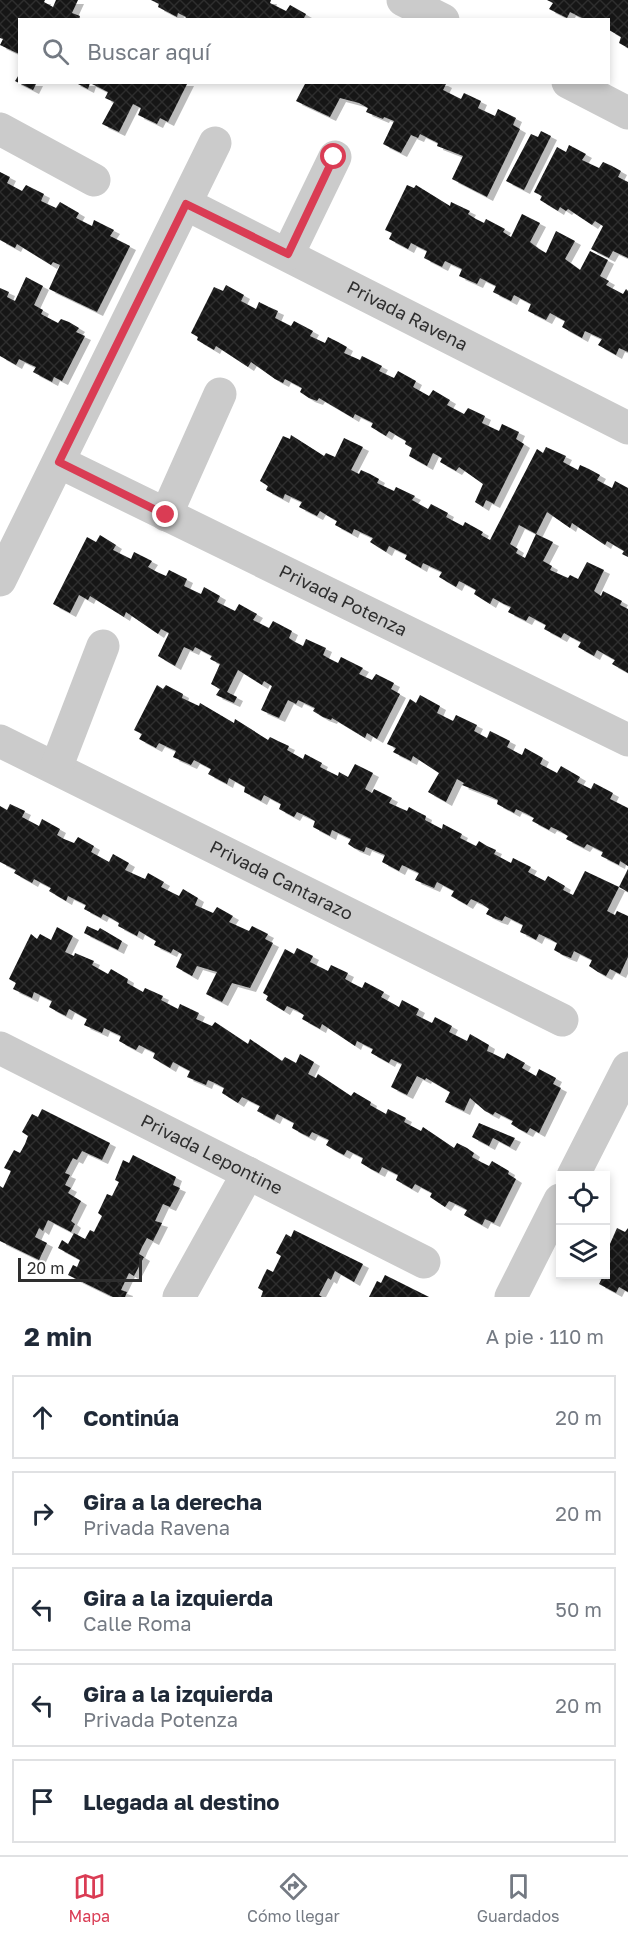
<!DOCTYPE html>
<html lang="es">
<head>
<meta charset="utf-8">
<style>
	body { margin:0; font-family:"Golos Text",sans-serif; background:#f2f2f3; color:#1f2937 }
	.controls { position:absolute; right:18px; bottom:18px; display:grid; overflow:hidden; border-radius:0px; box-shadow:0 3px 9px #0003 }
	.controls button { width:54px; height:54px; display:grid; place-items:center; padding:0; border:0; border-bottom:2px solid #e0e1e3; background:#fff; color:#1f2937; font:30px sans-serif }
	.scale { position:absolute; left:18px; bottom:15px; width:124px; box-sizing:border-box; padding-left:6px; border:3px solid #2e2e2e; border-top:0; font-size:16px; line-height:21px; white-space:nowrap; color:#2e2e2e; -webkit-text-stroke:4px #fff; paint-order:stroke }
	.stop { position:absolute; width:18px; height:18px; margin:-14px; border:4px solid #da3c54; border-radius:50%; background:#fff }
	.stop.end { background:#da3c54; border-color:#fff; box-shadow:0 2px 6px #0008 }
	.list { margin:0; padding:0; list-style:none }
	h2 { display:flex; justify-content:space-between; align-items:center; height:78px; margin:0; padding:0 24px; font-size:26px }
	h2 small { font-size:20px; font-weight:400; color:#747a83 }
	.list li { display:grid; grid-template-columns:39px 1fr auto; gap:18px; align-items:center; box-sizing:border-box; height:84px; margin:0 12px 12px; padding:0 12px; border:2px solid #e0e1e3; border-radius:0px }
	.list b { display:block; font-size:22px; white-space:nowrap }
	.list p { margin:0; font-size:20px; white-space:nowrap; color:#747a83 }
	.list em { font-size:20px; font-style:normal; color:#747a83 }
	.icon { flex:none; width:33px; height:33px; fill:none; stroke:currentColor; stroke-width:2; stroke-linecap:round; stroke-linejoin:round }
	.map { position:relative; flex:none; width:628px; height:1297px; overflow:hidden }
	.search { position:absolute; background:#fff; box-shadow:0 3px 9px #0003; left:18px; right:18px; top:18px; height:66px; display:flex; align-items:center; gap:15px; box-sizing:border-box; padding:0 21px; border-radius:0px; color:#747a83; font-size:22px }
	.sheet { height:558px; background:#fff }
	nav { display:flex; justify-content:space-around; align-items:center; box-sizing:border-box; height:84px; border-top:2px solid #e0e1e3; background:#fff; font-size:16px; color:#747a83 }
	nav a { display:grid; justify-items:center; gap:3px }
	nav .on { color:#da3c54 }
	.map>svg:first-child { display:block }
	.building { fill:url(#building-cross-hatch); fill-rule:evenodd; filter:url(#shadow) }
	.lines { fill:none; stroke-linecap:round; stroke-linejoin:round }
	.minor { stroke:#cbcbcb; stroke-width:33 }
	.route { stroke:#da3c54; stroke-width:8 }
	.labels { text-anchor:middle; stroke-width:6; stroke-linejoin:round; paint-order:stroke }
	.street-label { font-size:18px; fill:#2e2e2e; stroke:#fff }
</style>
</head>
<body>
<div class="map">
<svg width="628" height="1297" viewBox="0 0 628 1297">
	<defs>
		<pattern id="building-cross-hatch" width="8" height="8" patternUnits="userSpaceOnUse" patternTransform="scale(1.5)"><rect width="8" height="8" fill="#151515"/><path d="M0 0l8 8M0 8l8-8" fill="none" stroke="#2f2f2f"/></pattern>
		<filter id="shadow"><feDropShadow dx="6" dy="4" stdDeviation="0" flood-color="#0004"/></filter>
	</defs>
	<rect width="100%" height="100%" fill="#fff"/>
	<path class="building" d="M0 0H45L44 2 53 7 56 0H78L72 13 80 16 79 20H20L19 54 0 45 3 39 0 38Z
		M151 0H271L270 3 286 11 290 5 306 14 303 20H185L186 17 178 13 177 17 158 7 159 4Z
		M547 0H628V48L619 43 621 37 609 30V20H586L570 12 567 18 549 9 553 3Z
		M20 73V82H37L33 90 15 81Z
		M74 82H188L168 122 160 118 157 124 138 115 141 108 133 104 119 132 102 124 114 102 105 98 108 92 90 83 88 89Z
		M306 82H442L446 84 443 90 461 99 464 93 481 101 478 108 495 116 498 109 516 118 513 125 520 129 487 197 452 179 463 156 437 146 438 143 420 134 418 138 411 135 401 153 383 144 394 121 384 117 383 119 366 112 368 108 359 103 340 98 330 117 296 101Z
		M541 131 551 136 524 190 506 181 531 134 538 137Z
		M569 145 586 154 582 160 599 168 603 162 612 166 621 171 618 177 628 182V258L613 251 609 258 591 249 603 226 595 221 592 225 568 209 566 211 560 207 558 211 540 200 542 196 534 192 557 147 566 152Z
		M0 172 10 177 7 183 22 191 26 185 44 194 41 201 56 208 60 202 79 213 76 218 92 226 94 220 114 230 110 236 130 246 97 312 49 289 60 265 53 262 51 265 17 244 15 248 0 240Z
		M407 185 414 188 416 185 450 206 451 202 470 211 468 214 476 219 484 223 486 219 505 229 503 232 511 237 522 214 540 223 530 242 539 249 546 253 556 231 575 241 565 259 580 270 590 251 608 260 600 276 609 281 606 285 623 294 626 289 628 291V352L619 348 616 355 598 345 602 339 585 331 582 338 562 327 565 321 550 313 546 320 528 311 531 304 514 295 511 301 493 292 496 286 480 278 477 284 459 276 462 269 445 261 442 267 424 258 427 251 411 243 408 249 389 239 392 233 385 230Z
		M26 277 43 286 34 305 43 310 41 314 58 323 61 319 69 322 79 328 76 332 85 336 62 381 54 377 52 382 33 372 36 367 27 363 19 359 16 365 0 356V288L9 292 7 297 15 301Z
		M226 285 244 295 241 301 256 309 259 302 269 307 278 311 275 318 291 326 294 321 313 331 310 336 325 343 328 337 338 342 347 347 344 353 360 360 362 356 382 366 379 371 394 378 398 371 416 381 413 387 429 396 433 390 450 400 447 405 464 414 468 408 485 416 482 423 499 431 502 424 519 432 516 439 524 444 494 504 486 500 483 507 475 502 483 484 459 467 456 471 440 462 442 458 433 453 427 466 409 456 412 448 405 444 406 441 389 431 386 436 371 427 373 423 355 414 353 418 319 398 317 401 309 398 300 392 302 388 285 379 283 383 275 379 251 362 248 367 216 346 214 350 197 340 198 337 191 333 214 287 223 291Z
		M291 435 324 456 326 453 335 457 344 438 363 447 351 470 359 474 361 470 370 474 379 479 377 483 394 491 396 487 415 496 412 500 428 509 431 504 448 513 446 517 463 526 465 522 483 532 481 535 490 540 537 449 543 453 546 447 566 456 563 462 578 470 580 465 589 469 600 475 597 480 612 488 615 481 628 488V557L622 554 624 551 607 541 605 545 572 523 570 528 547 512 536 534 553 542 543 561 552 566 550 570 568 578 570 575 578 579 587 562 604 570 594 591 601 596 603 591 622 601 620 605 628 609V673L612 664 615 660 597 650 594 656 578 647 581 642 571 637 564 633 561 638 544 629 546 625 529 616 526 621 508 612 511 607 504 604 493 598 490 604 474 594 476 590 467 585 459 581 456 587 439 577 442 572 423 563 421 568 405 559 407 555 389 546 386 552 370 542 373 538 354 529 352 534 335 525 337 521 328 516 320 511 317 516 299 507 302 502 285 494 283 499 266 490 268 486 260 481 283 436 290 439ZM519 525 536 534 525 558 516 553 518 549 510 544Z
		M100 535 116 545 113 550 131 559 134 552 152 561 148 567 157 572 166 576 169 570 187 579 184 586 201 594 204 587 220 596 217 602 235 611 239 604 257 614 253 620 269 628 273 621 292 631 289 638 295 642 303 646 306 639 326 648 323 655 330 659 338 663 341 657 363 668 359 674 372 680 376 674 394 683 391 689 400 694 377 739 367 733 365 738 332 718 331 720 323 717 313 711 315 708 298 700 296 704 288 700 279 718 261 710 272 686 264 681 262 685 238 670 227 692 237 697 234 703 216 695 220 689 211 684 220 664 210 659 212 656 195 647 193 651 184 647 175 666 158 656 169 633 161 629 158 634 126 612 124 617 90 596 88 600 79 595 70 613 53 604 87 537 96 542Z
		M157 685 163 689 166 685 183 694 182 698 199 706 200 703 234 723 235 719 268 740 270 737 278 741 289 746 287 750 303 759 305 754 322 763 320 767 338 776 339 772 348 777 355 764 373 773 365 789 372 793 374 789 392 798 389 803 407 811 409 807 418 812 426 816 425 820 442 829 443 824 462 834 460 838 476 846 479 841 487 846 496 850 494 854 511 863 513 858 531 867 528 872 545 881 548 876 565 886 563 890 573 895 585 871 619 887 607 911 615 915 617 911 628 916V957L620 974 610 969 606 976 598 972 589 966 592 960 574 951 571 958 563 955 554 950 557 943 550 939 539 934 536 940 529 936 520 932 523 925 505 916 502 921 496 919 486 914 489 909 482 904 471 899 467 905 451 896 454 891 437 882 434 888 415 880 419 873 402 865 399 871 382 862 385 855 366 847 364 852 354 848 348 844 351 839 332 830 330 836 313 827 315 821 306 816 297 812 294 817 279 809 281 804 264 795 261 801 244 792 245 787 229 778 227 784 208 774 211 769 194 760 191 765 173 757 176 751 159 743 156 748 139 739 142 734 134 730Z
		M420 695 440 706 437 713 453 721 456 715 477 725 474 731 487 738 490 731 510 741 507 747 516 752 522 755 525 748 543 758 540 764 557 773 561 766 580 777 577 782 591 789 594 783 613 793 610 799 628 808V866L620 861 619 865 601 856 603 852 587 844 584 848 566 839 568 836 560 831 551 827 549 830 532 821 534 818 527 814 516 809 514 813 497 804 498 800 492 797 462 785 464 783 457 779 446 802 428 792 439 773 413 756 411 761 393 752 396 748 387 744 410 699 416 703Z
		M10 804 25 811 22 817 39 826 42 819 60 829 57 835 64 839 74 843 78 837 94 846 91 852 109 862 113 854 129 863 125 870 145 879 148 873 164 882 161 887 179 896 183 889 198 898 195 905 213 913 217 907 233 916 229 922 249 931 252 926 268 934 265 939 273 943 250 988 232 983 222 1002 206 994 217 972 197 966 192 976 176 967 182 954 173 949 171 953 154 945 156 941 139 931 137 936 118 926 119 923 111 918 103 914 101 918 84 909 86 905 68 896 66 901 49 891 51 888 34 879 32 883 14 873 16 870 0 862V806L7 810Z
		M628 869V892L619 887Z
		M87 926 98 931 100 928 122 941 118 950 84 933Z
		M57 927 73 936 65 952 74 956 75 953 94 961 92 965 108 974 111 969 128 979 127 983 143 992 145 988 163 996 161 1000 178 1009 180 1004 199 1013 196 1019 212 1026 215 1022 248 1044 250 1039 282 1061 285 1057 296 1063 300 1054 314 1062 308 1074 316 1078 318 1074 351 1096 354 1092 371 1102 370 1105 386 1114 388 1109 406 1118 404 1122 421 1131 423 1127 454 1148 457 1143 467 1148 474 1153 472 1157 481 1162 489 1166 492 1161 509 1171 508 1174 516 1179 494 1223 485 1219 482 1225 464 1215 467 1210 460 1206 449 1201 445 1207 430 1197 432 1193 415 1184 412 1189 396 1180 398 1175 382 1167 379 1173 371 1169 361 1163 363 1158 347 1150 344 1155 336 1151 326 1145 329 1140 312 1132 309 1137 301 1133 292 1128 294 1123 277 1114 274 1120 257 1111 260 1106 242 1097 238 1103 222 1093 224 1088 217 1084 208 1080 206 1085 187 1077 190 1071 173 1062 170 1068 153 1058 155 1053 139 1045 136 1050 128 1046 119 1041 121 1036 104 1028 102 1033 84 1025 87 1019 69 1009 66 1016 58 1012 49 1007 52 1001 34 992 32 998 13 989 16 983 9 979 31 934 37 939 40 934 51 940Z
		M297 948 313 956 310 962 328 971 331 965 348 973 345 979 354 984 362 988 365 982 384 992 381 997 399 1007 402 1000 419 1009 416 1015 432 1023 435 1017 452 1026 449 1032 467 1041 470 1034 489 1045 487 1051 492 1053 504 1059 507 1053 525 1063 522 1068 536 1076 539 1069 556 1078 553 1084 561 1088 539 1133 530 1128 527 1133 519 1129 511 1124 513 1121 495 1112 493 1115 485 1111 470 1098 464 1111 445 1102 450 1092 426 1078 425 1080 417 1076 407 1095 391 1087 402 1064 391 1059 389 1063 371 1053 373 1049 357 1041 355 1046 322 1024 320 1029 302 1019 304 1015 296 1010 287 1006 284 1011 266 1000 268 996 263 993 285 949 294 954Z
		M42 1109 110 1143 102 1160 82 1151 77 1160 73 1158 65 1173 70 1175 65 1185 71 1188 68 1193 81 1201 71 1221 75 1224 71 1232 48 1220 43 1231 39 1228 35 1237 47 1243 39 1260 0 1241V1186L3 1188 11 1171 4 1168 14 1150 20 1153 25 1144 28 1136 22 1132 32 1114 38 1117Z
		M479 1123 515 1138 510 1147 493 1138 489 1146 472 1137Z
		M133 1155 176 1177 173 1185 180 1188 170 1207 163 1204 155 1221 162 1223 153 1241 147 1238 142 1247 139 1254 144 1257 134 1276 129 1273 121 1290 127 1292 125 1297H113L68 1275 73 1265 77 1267 80 1260 58 1248 62 1240 68 1244 74 1233 85 1239 90 1230 94 1232 102 1216 98 1213 107 1194 112 1196 119 1182 115 1180 123 1160 129 1163Z
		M617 1228 625 1232 628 1228V1292L619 1287 616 1293 599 1284 602 1278 593 1275H606V1253Z
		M294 1230 363 1264 354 1282 335 1271 331 1280 328 1278 319 1295 322 1297H261L263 1291 258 1288 263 1277 267 1269 273 1272 281 1256 276 1253 286 1234 291 1237Z
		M385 1275 429 1297H369L377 1281 381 1283Z"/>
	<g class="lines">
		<g class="minor">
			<path d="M403 0 443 20"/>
			<path d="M568 82 628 113"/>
			<path d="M0 129 94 180"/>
			<path id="s1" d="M186 204 628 428"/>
			<path d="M288 254 335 157"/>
			<path id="s2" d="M59 462 628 740"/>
			<path d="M166 515 220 394"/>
			<path d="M0 580 215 143"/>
			<path id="s3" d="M0 741 562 1020"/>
			<path d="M56 768 103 646"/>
			<path id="s4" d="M0 1048 424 1262"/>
			<path d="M573 1176 628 1068"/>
			<path d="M179 1297 248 1173"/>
			<path d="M511 1297 560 1200"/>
		</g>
	</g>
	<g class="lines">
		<path class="route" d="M166 515 59 462 186 204 288 254 334 157"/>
	</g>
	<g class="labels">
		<g class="street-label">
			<text dy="6" stroke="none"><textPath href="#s1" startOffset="248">Privada Ravena</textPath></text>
			<text dy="6" stroke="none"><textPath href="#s2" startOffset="316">Privada Potenza</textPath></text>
			<text dy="6" stroke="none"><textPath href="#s3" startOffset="314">Privada Cantarazo</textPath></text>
			<text dy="6" stroke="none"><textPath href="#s4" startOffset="237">Privada Lepontine</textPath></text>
		</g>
	</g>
</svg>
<div class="controls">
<button><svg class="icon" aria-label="locate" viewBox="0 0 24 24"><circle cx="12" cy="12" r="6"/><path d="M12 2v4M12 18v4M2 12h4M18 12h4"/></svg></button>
<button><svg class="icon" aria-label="layers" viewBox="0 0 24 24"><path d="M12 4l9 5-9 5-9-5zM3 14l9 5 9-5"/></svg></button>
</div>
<div class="scale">20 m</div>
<div class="stop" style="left:334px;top:157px"></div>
<div class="stop end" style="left:166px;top:515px"></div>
<div class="search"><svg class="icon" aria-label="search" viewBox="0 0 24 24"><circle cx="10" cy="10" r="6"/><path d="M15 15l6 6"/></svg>Buscar aquí</div>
</div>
<section class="sheet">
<h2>2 min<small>A pie · 110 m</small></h2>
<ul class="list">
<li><svg class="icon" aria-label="ahead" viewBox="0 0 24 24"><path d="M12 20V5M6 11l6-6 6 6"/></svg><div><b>Continúa</b></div><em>20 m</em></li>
<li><svg class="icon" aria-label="right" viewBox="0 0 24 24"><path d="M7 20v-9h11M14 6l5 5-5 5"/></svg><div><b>Gira a la derecha</b><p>Privada Ravena</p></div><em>20 m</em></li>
<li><svg class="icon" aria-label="left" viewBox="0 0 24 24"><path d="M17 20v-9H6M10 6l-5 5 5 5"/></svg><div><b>Gira a la izquierda</b><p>Calle Roma</p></div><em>50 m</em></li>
<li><svg class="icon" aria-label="left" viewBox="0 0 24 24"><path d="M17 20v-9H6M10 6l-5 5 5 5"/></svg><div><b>Gira a la izquierda</b><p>Privada Potenza</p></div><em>20 m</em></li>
<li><svg class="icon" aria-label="arrive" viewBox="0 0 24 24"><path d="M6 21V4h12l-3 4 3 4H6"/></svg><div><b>Llegada al destino</b></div></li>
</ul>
</section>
<nav>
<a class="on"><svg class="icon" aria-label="map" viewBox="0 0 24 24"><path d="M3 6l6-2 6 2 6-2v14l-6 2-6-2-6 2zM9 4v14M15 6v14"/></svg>Mapa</a>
<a><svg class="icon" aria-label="directions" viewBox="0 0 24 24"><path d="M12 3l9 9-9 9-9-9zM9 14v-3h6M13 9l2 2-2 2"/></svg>Cómo llegar</a>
<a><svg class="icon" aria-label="saved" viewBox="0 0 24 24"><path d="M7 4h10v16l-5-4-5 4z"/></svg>Guardados</a>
</nav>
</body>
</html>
